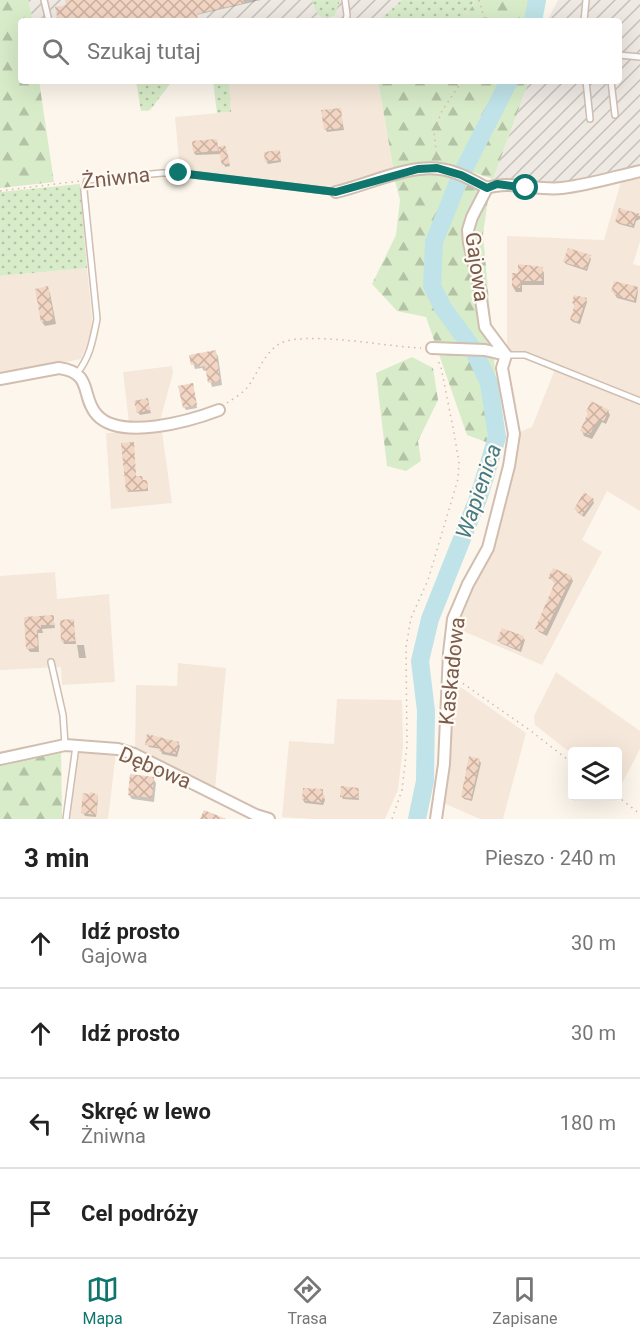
<!DOCTYPE html>
<html lang="pl">
<head>
<meta charset="utf-8">
<style>
	body { margin:0; font-family:Roboto,sans-serif; background:#f6f6f6; color:#222 }
	.controls { position:absolute; right:18px; bottom:18px; display:grid; overflow:hidden; border-radius:6px; box-shadow:0 6px 24px #0002 }
	.controls button { width:54px; height:54px; display:grid; place-items:center; padding:0; border:0; border-bottom:2px solid #e0e0e0; background:#fff; color:#222; font:30px sans-serif }
	.stop { position:absolute; width:18px; height:18px; margin:-14px; border:4px solid #0f766e; border-radius:50%; background:#fff }
	.stop.end { background:#0f766e; border-color:#fff; box-shadow:0 2px 6px #0008 }
	.list { margin:0; padding:0; list-style:none }
	h2 { display:flex; justify-content:space-between; align-items:center; height:78px; margin:0; padding:0 24px; font-size:26px }
	h2 small { font-size:20px; font-weight:400; color:#767676 }
	.list li { display:grid; grid-template-columns:39px 1fr auto; gap:18px; align-items:center; box-sizing:border-box; height:90px; padding:0 24px; border-top:2px solid #e0e0e0 }
	.list b { display:block; font-size:22px; white-space:nowrap }
	.list p { margin:0; font-size:20px; white-space:nowrap; color:#767676 }
	.list em { font-size:20px; font-style:normal; color:#767676 }
	.icon { flex:none; width:33px; height:33px; fill:none; stroke:currentColor; stroke-width:2; stroke-linecap:round; stroke-linejoin:round }
	.map { position:relative; flex:none; width:640px; height:819px; overflow:hidden }
	.search { position:absolute; background:#fff; box-shadow:0 6px 24px #0002; left:18px; right:18px; top:18px; height:66px; display:flex; align-items:center; gap:15px; box-sizing:border-box; padding:0 21px; border-radius:6px; color:#767676; font-size:22px }
	.sheet { height:438px; background:#fff }
	nav { display:flex; justify-content:space-around; align-items:center; box-sizing:border-box; height:84px; border-top:2px solid #e0e0e0; background:#fff; font-size:16px; color:#767676 }
	nav a { display:grid; justify-items:center; gap:3px }
	nav .on { color:#0f766e }
	.map>svg:first-child { display:block }
	.residential { fill:#f5e8da }
	.industrial { fill:url(#industrial-furrows) }
	.grass { fill:url(#grass-dots) }
	.forest { fill:url(#forest-firs) }
	.shadow { fill:#0003 }
	.lines { fill:none; stroke-linecap:round; stroke-linejoin:round }
	.river { stroke:#bfe3e8; stroke-width:18 }
	.building { fill:url(#building-cross-hatch) }
	.lane-casing { stroke:#d1beb0; stroke-width:8 }
	.street-casing { stroke:#d1beb0; stroke-width:14 }
	.path { stroke:#d9b8a5; stroke-width:1.5; stroke-dasharray:1.5 4.5; stroke-linecap:butt }
	.lane { stroke:#fff; stroke-width:5 }
	.street { stroke:#fff; stroke-width:10 }
	.route { stroke:#0f766e; stroke-width:8 }
	.labels { text-anchor:middle; stroke-width:4.5; stroke-linejoin:round; paint-order:stroke }
	.street-label { font-size:21px; fill:#7a5c4d; stroke:#fffaf3 }
	.water-label { font-size:22px; font-style:italic; fill:#437c86; stroke:#fffaf3 }
</style>
</head>
<body>
<div class="map">
<svg width="640" height="819" viewBox="0 0 640 819">
	<defs>
		<pattern id="industrial-furrows" width="10" height="10" patternUnits="userSpaceOnUse" patternTransform="scale(1.5)"><rect width="10" height="10" fill="#efe9e4"/><path d="M-1 1l2-2M0 10L10 0M9 11l2-2" fill="none" stroke="#c7c0bb"/></pattern>
		<pattern id="grass-dots" width="8" height="8" patternUnits="userSpaceOnUse" patternTransform="scale(1.5)"><rect width="8" height="8" fill="#d8ecc9"/><path d="M2 2h.1M6 6h.1" fill="none" stroke="#b4c2a5" stroke-width="1.8" stroke-linecap="round"/></pattern>
		<pattern id="forest-firs" width="22" height="20" patternUnits="userSpaceOnUse" patternTransform="scale(1.5)"><rect width="22" height="20" fill="#d8ecc9"/><path d="M5 1l3.5 6h-7zM16 11l3.5 6h-7z" fill="#b4c2a5"/></pattern>
		<pattern id="building-cross-hatch" width="8" height="8" patternUnits="userSpaceOnUse" patternTransform="scale(1.5)"><rect width="8" height="8" fill="#f3d5c3"/><path d="M0 0l8 8M0 8l8-8" fill="none" stroke="#cab0a1"/></pattern>
	</defs>
	<rect width="100%" height="100%" fill="#fdf6ec"/>
	<path class="residential" d="M229 81H378L394 173 335 189 180 172 175 117 231 112Z
		M640 173V241L633 264 640 266V511L607 491 582 540 602 552 542 665 456 628 494 541 517 433 532 427 557 364 527 351 507 352V236L604 240 622 178Z
		M87 268 92 318 91 335 81 359 0 375V276Z
		M172 366 173 373 160 421 129 423 123 372Z
		M162 432 172 503 111 509 106 433Z
		M55 572 57 599 109 594 115 682 62 685 61 667 0 670V576Z
		M178 663 226 668 215 790 135 752 136 685 177 686Z
		M556 672 640 731V749L619 789 618 752H572V754L535 725 534 716Z
		M458 686 462 688 526 733 503 819H480L441 802 453 695 454 689Z
		M337 699 402 700 403 746 398 790 385 819H311L282 817 289 741 334 744Z
		M79 749 116 753 108 819H69Z"/>
	<path class="industrial" d="M28 0H402L378 21H33Z
		M558 0H640V167L573 183 542 185 518 184 493 179 529 81H619V21H547Z"/>
	<path class="grass" d="M312 0H340L335 15C321 23 315 13 312 0Z
		M402 0H474C472 9 464 17 455 20 443 24 393 21 378 21Z
		M136 81H229L231 112 217 113 213 81 170 84 150 110 141 111Z
		M80 184 87 268 0 276V192Z"/>
	<path class="forest" d="M0 0H28L33 21H21V81H39L54 182 0 188Z
		M474 0H530L525 21H453C462 16 473 11 474 0Z
		M378 81H501L454 170 394 173Z
		M516 81H529L493 179 469 171Z
		M437 170 489 192 483 234 502 448 467 435 426 317 397 311 372 284 396 235 400 200 394 177Z
		M412 357 433 368 438 400 418 441 421 461 406 471 387 466 376 373Z
		M61 747 62 819H0V762Z"/>
	<path class="shadow" d="M67 0H261L196 15 198 21H60L68 6Z
		M340 109 344 130 327 132 326 130Z
		M216 140 218 148 225 146 226 149 230 166 225 167 221 154 196 155 194 153Z
		M280 154 281 162 268 164 266 161Z
		M620 210 640 216V219L636 221 634 228 619 224 617 222Z
		M590 257 591 259 587 271 566 264 564 261Z
		M542 269 544 273V285H522V292H516L513 287 519 275Z
		M47 288 50 293 56 324 45 326 42 322Z
		M637 289 638 291 636 303 617 298 613 291Z
		M586 299 587 302 580 324 573 322 571 320 575 306 573 303Z
		M215 352 218 356 222 385 212 387 207 370 204 371 202 368 195 369 191 356Z
		M193 388 197 408 186 410 184 407Z
		M148 403 151 413 140 415 138 412Z
		M608 411 610 415 606 424 602 422 592 439 584 436 582 431 589 415 587 412Z
		M133 444 136 478 147 481 148 491 128 492 127 490Z
		M593 500 594 503 584 517 577 512 576 509Z
		M571 577 573 581 547 636 539 632 536 628 556 584 550 578Z
		M53 617 55 628 42 629 43 633H38L39 652H30L27 648 26 619Z
		M73 621 76 644H64L63 642Z
		M523 638 525 640 521 652 500 643 499 640Z
		M77 645H84L86 658H79Z
		M178 743 180 746 177 757 162 754 161 749 149 747 147 744Z
		M479 760 481 763 472 801 464 799 462 796Z
		M153 778 156 783 154 802 132 799 129 795Z
		M358 790 359 800 343 799 341 796Z
		M322 791 325 800 323 805 305 803 303 800Z
		M97 796 98 799 96 817 85 816 83 813Z"/>
	<g class="lines">
		<path class="river" d="M533 21 537 0
			M417 819 425 781 426 711 420 661 430 619 479 496 497 437 489 383 473 349 443 308 432 286 434 242 461 175 509 81"/>
	</g>
	<path class="building" d="M65 0H243L244 3 197 14 198 21H58L55 7 66 5Z
		M341 108 343 128 324 130 321 110Z
		M217 139 218 151 193 153 192 141Z
		M225 145 230 163 222 165 218 147Z
		M280 150 281 160 265 162 264 152Z
		M619 208 640 214 635 219 633 226 615 222Z
		M568 248 591 255 586 269 563 262Z
		M518 264 543 267 542 281H521L520 288 512 287V273H518Z
		M614 281 638 287 634 301 614 295 615 292H611Z
		M48 286 54 320 41 322 35 289Z
		M574 295 587 298 578 322 570 320 575 304 572 303Z
		M216 350 220 381 208 383 205 366 200 367 199 364 191 365 189 355Z
		M193 383 197 405 183 408 178 386Z
		M148 398 150 410 137 413 134 401Z
		M591 401 609 410 604 421 599 419 589 435 580 431 588 413 586 412Z
		M134 442 136 476H142L143 480H147L148 489 126 491 121 443Z
		M584 492 594 499 582 515 574 509Z
		M553 568 572 576 544 633 535 629 555 582 548 578Z
		M54 615V625H41V629L37 630 38 648 26 649 24 617Z
		M74 619 75 641 61 642 60 620Z
		M502 628 524 636 519 650 497 641Z
		M147 734 179 742 176 754 159 751 160 747 145 745Z
		M469 756 480 759 471 799 461 797Z
		M130 774 154 777 152 798 128 795Z
		M341 786 359 788 358 798 340 797Z
		M303 788 323 789V794L325 797 322 799V803L302 800Z
		M91 792 98 795 96 815 81 813 83 793 89 794Z
		M204 810 226 819H200Z"/>
	<g class="lines">
		<defs>
			<path id="lane" d="M44 0 49 21
				M345 0 347 15 346 21
				M584 21 586 0
				M619 55 640 57
				M586 81 590 119
				M611 81 615 115
				M507 355H525L640 401
				M77 373C90 358 93 339 97 319L84 191 87 180 162 173H179L336 192
				M51 662 63 715 65 745
				M66 819 76 746"/>
			<path id="street" d="M336 192C367 185 409 164 440 169 457 171 472 180 487 188
				M432 348 485 350 506 355
				M506 355 485 327 479 285 469 243 468 230 472 217 487 188C510 180 537 191 562 188 588 185 614 177 640 171
				M0 379 59 368C94 373 80 396 97 415 121 441 190 421 219 410
				M0 759 65 745 118 749 134 754 256 815 269 819
				M436 819 444 764 449 653 453 619 468 584 488 548 509 466 514 434 502 368 506 355"/>
		</defs>
		<use href="#lane" class="lane-casing"/>
		<use href="#street" class="street-casing"/>
		<path class="path" d="M479 0 485 21
			M437 159 434 132 442 111 462 81
			M0 191 80 181
			M227 403C233 399 241 394 246 389 257 376 263 354 279 344 303 330 389 347 421 348
			M458 680 531 731 572 763
			M617 796 640 814
			M392 819 402 790 407 746 406 647 411 618 428 580 458 479 459 462 454 433 441 367 437 359"/>
		<use href="#lane" class="lane"/>
		<use href="#street" class="street"/>
	</g>
	<g class="lines">
		<path class="route" d="M179 173 336 192 418 169 437 168 461 175 487 188 497 184 526 188"/>
	</g>
	<g class="labels">
		<g class="street-label">
			<text transform="translate(116 178) rotate(-6)" y="7">Żniwna</text>
			<text transform="translate(477 267) rotate(82)" y="7">Gajowa</text>
			<text transform="translate(452 671) rotate(-84)" y="7">Kaskadowa</text>
			<text transform="translate(155 768) rotate(23)" y="7">Dębowa</text>
		</g>
		<g class="water-label">
			<text transform="translate(478 491) rotate(-71)" y="8">Wapienica</text>
		</g>
	</g>
</svg>
<div class="controls">
<button><svg class="icon" aria-label="layers" viewBox="0 0 24 24"><path d="M12 4l9 5-9 5-9-5zM3 14l9 5 9-5"/></svg></button>
</div>
<div class="stop" style="left:526px;top:188px"></div>
<div class="stop end" style="left:179px;top:173px"></div>
<div class="search"><svg class="icon" aria-label="search" viewBox="0 0 24 24"><circle cx="10" cy="10" r="6"/><path d="M15 15l6 6"/></svg>Szukaj tutaj</div>
</div>
<section class="sheet">
<h2>3 min<small>Pieszo · 240 m</small></h2>
<ul class="list">
<li><svg class="icon" aria-label="ahead" viewBox="0 0 24 24"><path d="M12 20V5M6 11l6-6 6 6"/></svg><div><b>Idź prosto</b><p>Gajowa</p></div><em>30 m</em></li>
<li><svg class="icon" aria-label="ahead" viewBox="0 0 24 24"><path d="M12 20V5M6 11l6-6 6 6"/></svg><div><b>Idź prosto</b></div><em>30 m</em></li>
<li><svg class="icon" aria-label="left" viewBox="0 0 24 24"><path d="M17 20v-9H6M10 6l-5 5 5 5"/></svg><div><b>Skręć w lewo</b><p>Żniwna</p></div><em>180 m</em></li>
<li><svg class="icon" aria-label="arrive" viewBox="0 0 24 24"><path d="M6 21V4h12l-3 4 3 4H6"/></svg><div><b>Cel podróży</b></div></li>
</ul>
</section>
<nav>
<a class="on"><svg class="icon" aria-label="map" viewBox="0 0 24 24"><path d="M3 6l6-2 6 2 6-2v14l-6 2-6-2-6 2zM9 4v14M15 6v14"/></svg>Mapa</a>
<a><svg class="icon" aria-label="directions" viewBox="0 0 24 24"><path d="M12 3l9 9-9 9-9-9zM9 14v-3h6M13 9l2 2-2 2"/></svg>Trasa</a>
<a><svg class="icon" aria-label="saved" viewBox="0 0 24 24"><path d="M7 4h10v16l-5-4-5 4z"/></svg>Zapisane</a>
</nav>
</body>
</html>
